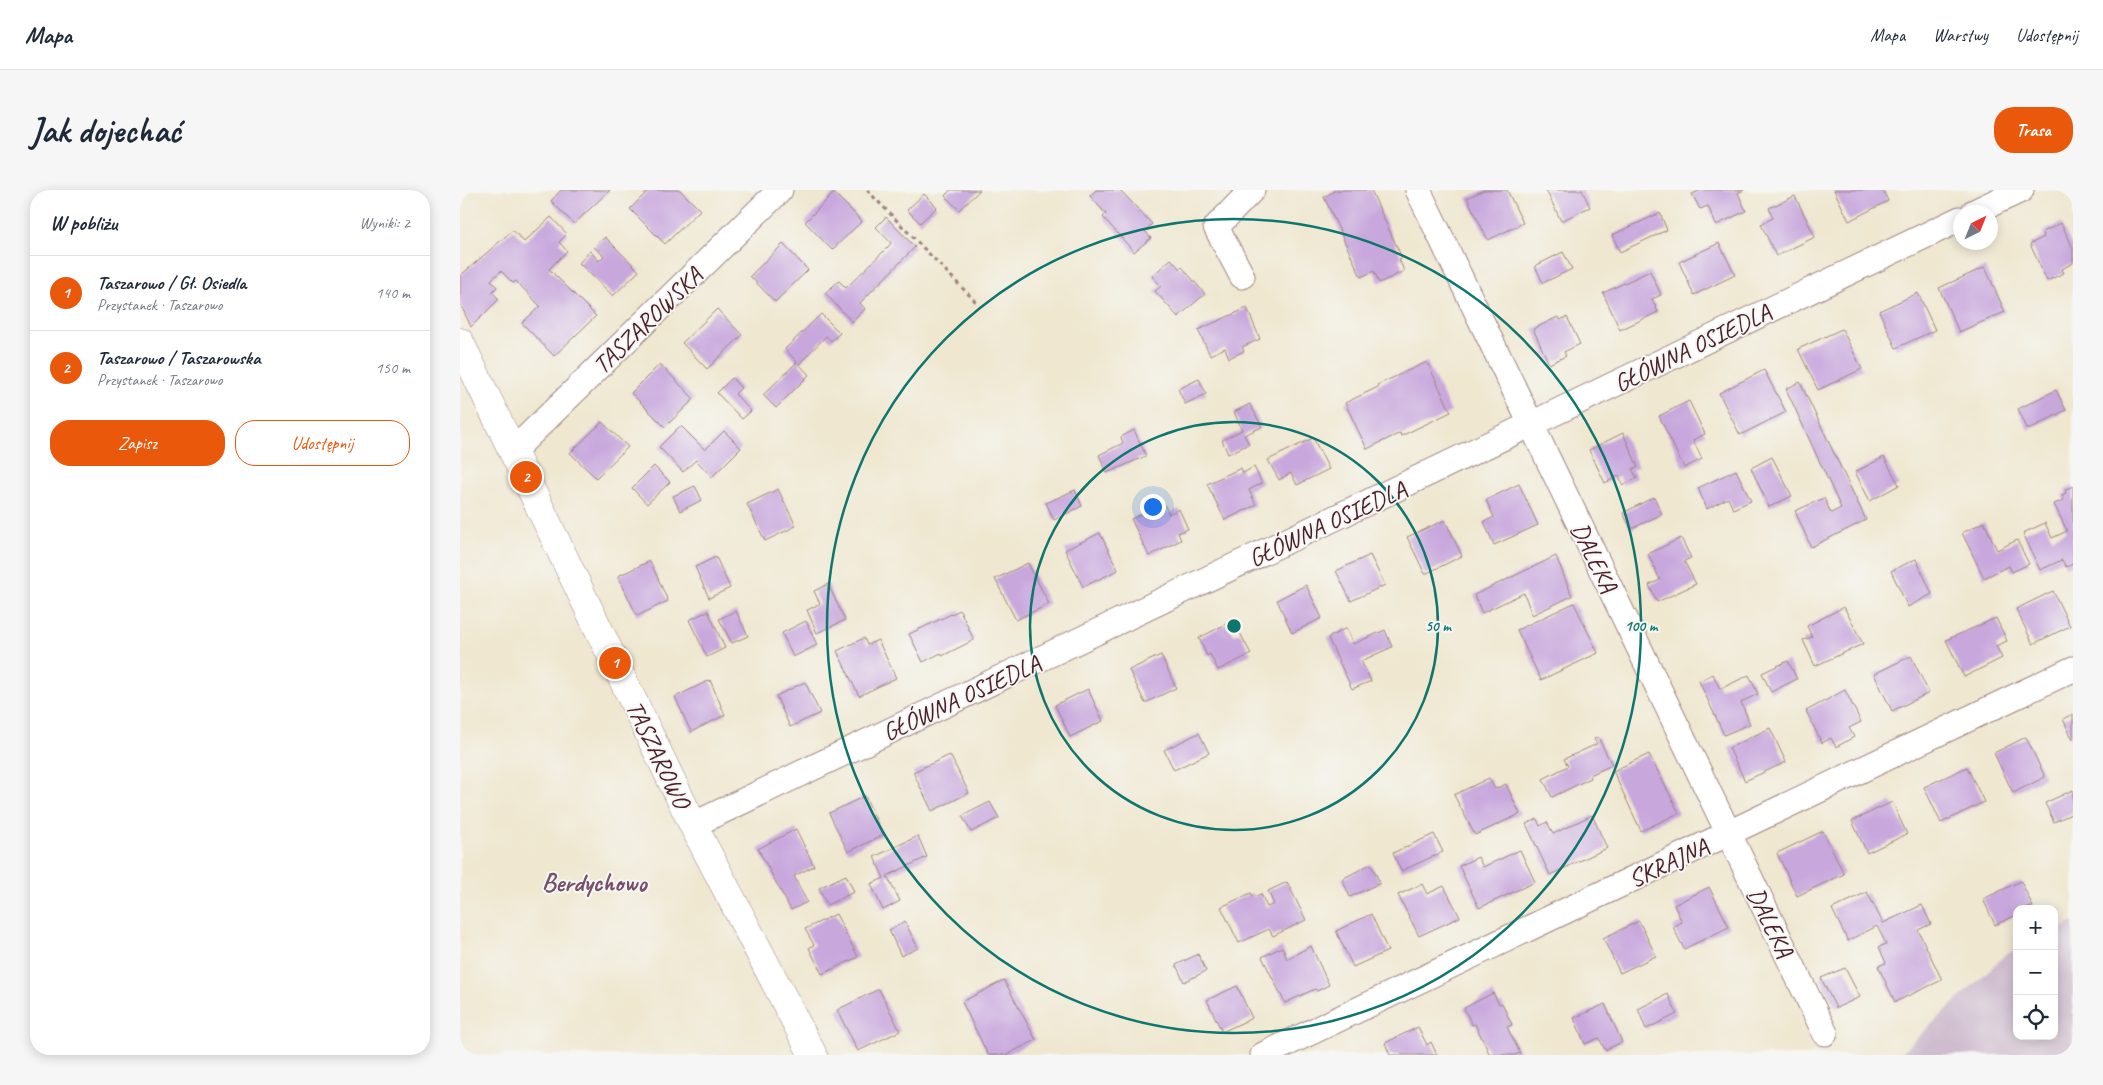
<!DOCTYPE html>
<html lang="pl">
<head>
<meta charset="utf-8">
<style>
	body { margin:0; font-family:Caveat,sans-serif; background:#f6f6f7; color:#1f2937 }
	.controls { position:absolute; right:15px; bottom:15px; display:grid; overflow:hidden; border-radius:10px; box-shadow:0 2px 12px #0003 }
	.controls button { width:45px; height:45px; display:grid; place-items:center; padding:0; border:0; border-bottom:1px solid #e0e1e3; background:#fff; color:#1f2937; font:25px sans-serif }
	.compass { position:absolute; left:1493px; top:15px; width:45px; height:45px; border-radius:50%; background:#fff; box-shadow:0 2px 12px #0003; rotate:43deg }
	.you { position:absolute; left:692px; top:316px; width:18px; height:18px; margin:-12px; border:4px solid #fff; border-radius:50%; background:#1a73e8; box-shadow:0 0 0 8px #1a73e833 }
	.badge { display:grid; place-items:center; width:32px; height:32px; border-radius:50%; background:#ea580c; color:#fff; font-size:16px; font-weight:700 }
	.pin { position:absolute; translate:-50% -50%; border:2px solid #fff; box-shadow:0 1px 5px #0006 }
	.list { margin:0; padding:0; list-style:none }
	h2 { display:flex; justify-content:space-between; align-items:center; height:65px; margin:0; padding:0 20px; font-size:21px }
	h2 small { font-size:16px; font-weight:400; color:#747a83 }
	.list li { display:grid; grid-template-columns:32px 1fr auto; gap:15px; align-items:center; box-sizing:border-box; height:75px; padding:0 20px; border-top:1px solid #e0e1e3 }
	.list b { display:block; font-size:19px; white-space:nowrap }
	.list p { margin:0; font-size:16px; white-space:nowrap; color:#747a83 }
	.list em { font-size:16px; font-style:normal; color:#747a83 }
	.actions { display:flex; gap:10px; padding:15px 20px }
	.actions a { flex:1; padding:11px 0; border:1px solid #ea580c; border-radius:20px; text-align:center; font-size:18px; color:#ea580c }
	.actions .main { background:#ea580c; color:#fff }
	.icon { flex:none; width:28px; height:28px; fill:none; stroke:currentColor; stroke-width:2; stroke-linecap:round; stroke-linejoin:round }
	.map { position:relative; flex:none; width:1613px; height:865px; overflow:hidden; border-radius:20px }
	header { display:flex; align-items:center; gap:30px; box-sizing:border-box; height:70px; padding:0 25px; background:#fff; border-bottom:1px solid #e0e1e3 }
	header strong { font-size:24px }
	nav { display:flex; gap:28px; margin-inline-start:auto; font-size:18px }
	.intro { display:flex; align-items:center; justify-content:space-between; box-sizing:border-box; height:120px; padding:0 30px }
	h1 { margin:0; font-size:35px }
	.button { padding:12px 22px; border-radius:20px; background:#ea580c; color:#fff; font-size:18px; font-weight:700 }
	main { display:flex; gap:30px; padding:0 30px }
	aside { flex:1; background:#fff; border-radius:20px; box-shadow:0 2px 12px #0003 }
	.map>svg:first-child { display:block }
	.industrial { fill:#cfbdcf }
	.building { fill:#c8a7dd }
	.lines { fill:none; stroke-linecap:round; stroke-linejoin:round }
	.minor-casing { stroke:#9c837e; stroke-width:27 }
	.tertiary-casing { stroke:#9c837e; stroke-width:29 }
	.path { stroke:#9c837e; stroke-width:3; stroke-dasharray:4 4; stroke-linecap:butt }
	.minor { stroke:#fff; stroke-width:25 }
	.tertiary { stroke:#fff; stroke-width:28 }
	.ring { fill:none; stroke:#0f766e; stroke-width:2.5 }
	.labels { text-anchor:middle; stroke-width:4; stroke-linejoin:round; paint-order:stroke }
	.street-label { font-size:25px; fill:#4a1f2b; stroke:#f6f6f2 }
	.neighbourhood-label { font-size:26px; font-weight:bold; fill:#764f69; stroke:#f6f6f2 }
	.centre { fill:#0f766e; stroke:#f6f6f2; stroke-width:2.5 }
	.ring-label { font-size:15px; text-anchor:middle; font-weight:bold; fill:#0f766e; stroke:#f6f6f2; stroke-width:4; stroke-linejoin:round; paint-order:stroke }
</style>
</head>
<body>
<header>
<strong>Mapa</strong>
<nav><a>Mapa</a><a>Warstwy</a><a>Udostępnij</a></nav>
</header>
<div class="intro"><h1>Jak dojechać</h1><a class="button">Trasa</a></div>
<main>
<aside>
<h2>W pobliżu<small>Wyniki: 2</small></h2>
<ul class="list">
<li><span class="badge">1</span><div><b>Taszarowo / Gł. Osiedla</b><p>Przystanek · Taszarowo</p></div><em>140 m</em></li>
<li><span class="badge">2</span><div><b>Taszarowo / Taszarowska</b><p>Przystanek · Taszarowo</p></div><em>150 m</em></li>
</ul>
<div class="actions"><a class="main">Zapisz</a><a>Udostępnij</a></div>
</aside>
<div class="map">
<svg width="1613" height="865" viewBox="0 0 1613 865">
	<rect width="100%" height="100%" fill="#f6f6f2"/>
	<filter id="ink" filterUnits="userSpaceOnUse"><feTurbulence type="fractalNoise" baseFrequency=".02" numOctaves="2"/><feDisplacementMap in="SourceGraphic" scale="10" xChannelSelector="R" yChannelSelector="G"/><feConvolveMatrix kernelMatrix="1 2 1 2 8 2 1 2 1" color-interpolation-filters="sRGB"/></filter>
	<filter id="wash" filterUnits="userSpaceOnUse"><feTurbulence type="fractalNoise" baseFrequency=".0096" numOctaves="4" result="noise"/><feDisplacementMap in="SourceGraphic" scale="20" xChannelSelector="R" yChannelSelector="G"/><feGaussianBlur stdDeviation="1.12" result="paint"/><feColorMatrix in="noise" values="0 0 0 0 0 0 0 0 0 0 0 0 0 0 0 0 0 1.4 0 .05"/><feComposite in="paint" operator="in"/></filter>
	<g filter="url(#wash)">
		<rect width="100%" height="100%" fill="#efe7d0"/>
		<path class="industrial" d="M1613 732V865H1439L1545 765 1557 759V846H1594V742Z"/>
		<g id="blocks">
			<path class="building" d="M101 0H150L114 34 91 11Z
				M189 0H220L240 20 205 54 170 19Z
				M490 0H520L499 20 485 6Z
				M636 0H660L692 34 685 41 691 48 674 62 643 27 646 24 630 6Z
				M876 0H911L942 68 939 69 944 81 919 93 914 81 901 87 864 7Z
				M1024 0H1047L1063 33 1028 50 1007 8Z
				M1086 0H1122L1130 17 1101 31Z
				M1241 0H1284L1278 3 1286 21 1256 35 1248 16 1240 19 1232 4Z
				M1374 0H1423L1428 11 1389 31Z
				M374 3 402 31 372 60 345 32Z
				M464 4 477 17 460 33 447 20Z
				M1335 6 1355 47 1316 66 1301 34 1313 28 1309 18Z
				M1200 23 1207 40 1160 62 1152 45Z
				M91 27 107 44 99 52 107 61 89 79 136 126 94 166 62 133 80 116 56 91 53 93 41 81 31 90 37 97 32 102 39 109 11 137 0 113V86L53 40 64 52Z
				M426 27 455 57 400 113 405 119 392 132 365 103 379 91 386 98 428 57 431 53 416 37Z
				M1601 33 1613 58V73L1602 79 1604 83 1587 91 1570 54 1584 47 1583 42Z
				M145 47 179 81 153 106 119 73 130 61 139 71 144 66 134 57Z
				M1259 53 1275 85 1234 105 1219 72Z
				M323 54 348 80 315 112 290 86Z
				M1103 62 1112 79 1083 93 1075 76Z
				M711 69 720 79 722 77 745 104 718 127 695 101 701 96 692 86Z
				M1525 77 1545 122 1499 142 1479 98Z
				M1190 81 1201 105 1192 109 1198 122 1160 140 1143 103Z
				M1458 103 1475 140 1436 158 1419 121Z
				M787 118 800 149 782 157 784 161 769 168 765 158 750 165 738 140Z
				M257 119 282 145 247 179 222 153Z
				M361 124 380 143 371 151 366 146 339 174 349 185 316 218 303 205 337 172 325 159Z
				M1098 127 1100 130 1107 127 1120 154 1104 162 1106 166 1089 174 1073 139Z
				M1382 139 1402 179 1358 200 1338 159Z
				M967 172 991 222 941 246 940 243 907 259 885 213 918 197 917 195Z
				M200 174 234 209 205 237 171 203Z
				M1304 180 1326 222 1280 245 1259 203Z
				M272 188 281 198 275 204 291 221 282 229 257 203Z
				M739 189 746 204 725 214 718 199Z
				M1340 192 1406 330 1351 357 1335 321 1364 308 1371 323 1381 318 1326 199Z
				M1596 200 1606 220 1568 240 1558 219Z
				M1229 211 1245 244 1233 250 1242 269 1224 278 1199 226Z
				M790 214 802 237 784 245 789 254 768 264 762 250 782 240 774 222Z
				M142 232 168 257 136 288 110 263Z
				M219 237H222L245 260 264 241 281 258 252 287 236 270 223 282 199 257Z
				M674 240 686 266 647 283 639 265 663 253 661 247Z
				M1163 243 1178 277 1172 279 1177 288 1163 295 1159 286 1145 293 1129 260Z
				M853 248 869 279 837 295 831 283 819 290 808 270Z
				M1312 267 1332 306 1309 317 1291 278Z
				M1424 267 1439 295 1410 311 1395 282Z
				M194 276 210 292 187 314 172 298Z
				M794 277 802 293 789 300 796 315 765 330 747 294 781 278 783 283Z
				M1276 280 1291 311 1273 319 1268 308 1247 319 1238 298Z
				M1059 294 1078 335 1034 355 1024 332 1034 327 1026 310Z
				M235 296 242 310 220 321 213 306Z
				M1613 296V374L1606 377 1602 370 1580 380 1563 343 1585 333 1592 348 1607 341 1594 314 1604 310 1602 305 1606 303 1605 300Z
				M318 299 336 336 305 351 287 314Z
				M615 300 622 316 594 330 586 313Z
				M1194 307 1202 324 1171 339 1163 323Z
				M704 314 709 324 719 319 728 339 718 343 721 350 689 366 671 329Z
				M985 330 1002 366 965 384 947 347Z
				M1524 332 1537 360 1557 350 1569 374 1552 382 1549 376 1524 388 1502 343Z
				M640 343 658 380 623 397 605 360Z
				M1221 348 1231 368 1224 371 1236 394 1197 412 1189 395 1200 390 1188 364Z
				M910 365 925 395 891 411 876 381Z
				M1096 366 1112 406 1072 425 1064 403 1022 423 1014 405Z
				M256 367 270 398 249 408 235 377Z
				M1456 369 1472 404 1448 417 1431 381Z
				M190 371 208 411 177 426 158 386Z
				M568 373 589 414 556 430 535 389Z
				M368 394 385 430 357 443 347 420 360 414 354 401Z
				M846 395 862 428 832 443 817 410Z
				M1593 401 1610 436 1573 454 1556 419Z
				M1114 413 1138 463 1081 490 1057 440Z
				M1384 417 1403 454 1355 476 1343 450 1352 447 1347 436Z
				M500 420 514 450 482 466 481 463 463 472 449 444Z
				M248 421 265 458 247 467 229 430Z
				M276 421 288 446 272 453 259 429Z
				M1536 428 1547 451 1536 456 1542 468 1504 487 1486 450Z
				M346 431 357 455 333 467 322 443Z
				M768 433 774 445 780 443 791 464 758 480 750 464 747 466 739 448Z
				M886 438 893 454 925 440 932 457 901 471 911 491 892 499 868 448Z
				M404 448 407 455 418 450 436 488 399 506 377 461Z
				M701 465 716 498 685 513 669 480Z
				M1451 466 1469 503 1432 521 1414 484Z
				M1328 471 1337 489 1311 502 1302 483Z
				M1253 484 1260 499 1289 485 1298 504 1281 512 1290 534 1264 545 1239 491Z
				M250 490 265 525 231 542 215 507Z
				M345 492 360 523 330 537 316 506Z
				M628 499 643 531 610 547 595 515Z
				M1385 500 1401 532 1389 538 1394 547 1376 557 1371 548 1362 553 1346 521Z
				M1613 524V550L1603 529Z
				M1310 538 1326 572 1285 591 1269 558Z
				M739 543 749 563 714 580 704 560Z
				M1138 547 1152 575 1130 585 1131 588 1092 607 1083 589 1108 576 1104 569 1137 554 1134 549Z
				M1566 547 1585 587 1553 603 1534 563Z
				M1189 564 1219 623 1181 641 1153 581Z
				M490 565 509 603 472 621 453 582Z
				M1507 577 1524 612 1481 633 1464 597Z
				M1029 588 1035 599 1046 594 1060 624 1015 645 994 605Z
				M1613 600V623L1594 632 1585 613Z
				M405 606 423 645 388 662 369 623Z
				M530 612 539 628 511 642 502 626Z
				M1432 612 1447 644 1407 663 1392 631Z
				M1132 625 1147 658 1090 685 1066 634 1077 629 1080 636 1087 632 1093 644Z
				M336 639 354 676 334 686 347 712 331 720 298 659Z
				M1363 641 1384 684 1337 706 1317 663Z
				M974 644 983 662 941 681 933 663Z
				M458 646 467 667 427 686 440 711 423 720 411 694 424 688 414 667Z
				M1060 660 1075 692 1019 718 999 676 1018 667 1023 677Z
				M911 674 920 693 890 707 882 689Z
				M386 685 394 702 367 715 359 698Z
				M1561 691 1573 717 1557 719V725L1535 735 1523 709Z
				M827 692 846 730 813 746 809 739 779 753 761 717 791 703 793 707 801 704 807 717 814 714 808 701Z
				M962 694 967 704 984 696 1000 727 959 746 938 705Z
				M1249 697 1269 737 1224 759 1213 737 1222 732 1214 715Z
				M1407 702 1423 733 1462 715 1471 734 1458 740 1482 790 1435 812 1418 776 1426 773 1419 757 1426 754 1417 736 1388 751 1372 719Z
				M376 724 398 767 362 784 349 758 354 755 345 739Z
				M911 724 928 761 893 777 876 741Z
				M1179 731 1196 766 1160 783 1143 748Z
				M445 732 458 758 441 766 429 740Z
				M851 756 869 795 857 801 855 799 825 813 802 767 822 757 827 769Z
				M738 764 746 781 724 792 716 775Z
				M1385 778 1400 807 1376 818 1361 788Z
				M544 790 576 850 546 865H528L502 812Z
				M777 796 792 828 762 842 747 810Z
				M419 799 440 841 398 861 377 820Z
				M1033 803 1039 814 1042 813 1052 835 1047 837 1060 863 1055 865H1030L1015 834 1012 835 1004 818Z
				M1208 804 1217 824 1186 839 1178 819Z
				M1145 814 1162 852 1145 860 1139 848 1125 854 1114 828Z
				M958 837 967 855 971 852 977 865H930L925 853Z"/>
		</g>
	</g>
	<g filter="url(#ink)">
		<use href="#blocks" fill-opacity="0" stroke="#9c837e" stroke-width="1"/>
		<g class="lines">
			<defs>
				<path id="minor" d="M958 0 1365 843
					M1514 22 1561 0
					M782 86 756 37 792 0
					M53 261 320 0
					M233 635 1500 29
					M803 865 1613 479"/>
				<path id="tertiary" d="M0 152 233 635 353 865"/>
			</defs>
			<use href="#minor" class="minor-casing"/>
			<use href="#tertiary" class="tertiary-casing"/>
			<path class="path" d="M407 0 516 112"/>
			<use href="#minor" class="minor"/>
			<use href="#tertiary" class="tertiary"/>
		</g>
	</g>
	<g class="ring">
		<circle cx="774" cy="436" r="204"/>
		<circle cx="774" cy="436" r="407"/>
	</g>
	<g class="labels">
		<g class="street-label">
			<text transform="translate(187 130) rotate(-44)" y="9">TASZAROWSKA</text>
			<text transform="translate(1232 157) rotate(-26)" y="9">GŁÓWNA OSIEDLA</text>
			<text transform="translate(867 333) rotate(-25)" y="9">GŁÓWNA OSIEDLA</text>
			<text transform="translate(1135 367) rotate(64)" y="9">DALEKA</text>
			<text transform="translate(501 507) rotate(-25)" y="9">GŁÓWNA OSIEDLA</text>
			<text transform="translate(199 564) rotate(64)" y="9">TASZAROWO</text>
			<text transform="translate(1208 672) rotate(-25)" y="9">SKRAJNA</text>
			<text transform="translate(1311 732) rotate(64)" y="9">DALEKA</text>
		</g>
		<g class="neighbourhood-label">
			<text x="134" y="701">Berdychowo</text>
		</g>
	</g>
	<circle cx="774" cy="436" r="8" class="centre"/>
	<g class="ring-label">
		<text x="978" y="441">50 m</text>
		<text x="1181" y="441">100 m</text>
	</g>
</svg>
<div class="controls">
<button>+</button>
<button>−</button>
<button><svg class="icon" aria-label="locate" viewBox="0 0 24 24"><circle cx="12" cy="12" r="6"/><path d="M12 2v4M12 18v4M2 12h4M18 12h4"/></svg></button>
</div>
<svg class="compass" viewBox="-18 -18 36 36"><path d="M0-13l5 13h-10z" fill="#e53935"/><path d="M0 13l5-13h-10z" fill="#747a83"/></svg>
<div class="you"></div>
<div class="pin badge" style="left:155px;top:473px">1</div>
<div class="pin badge" style="left:66px;top:287px">2</div>
</div>
</main>
</body>
</html>
